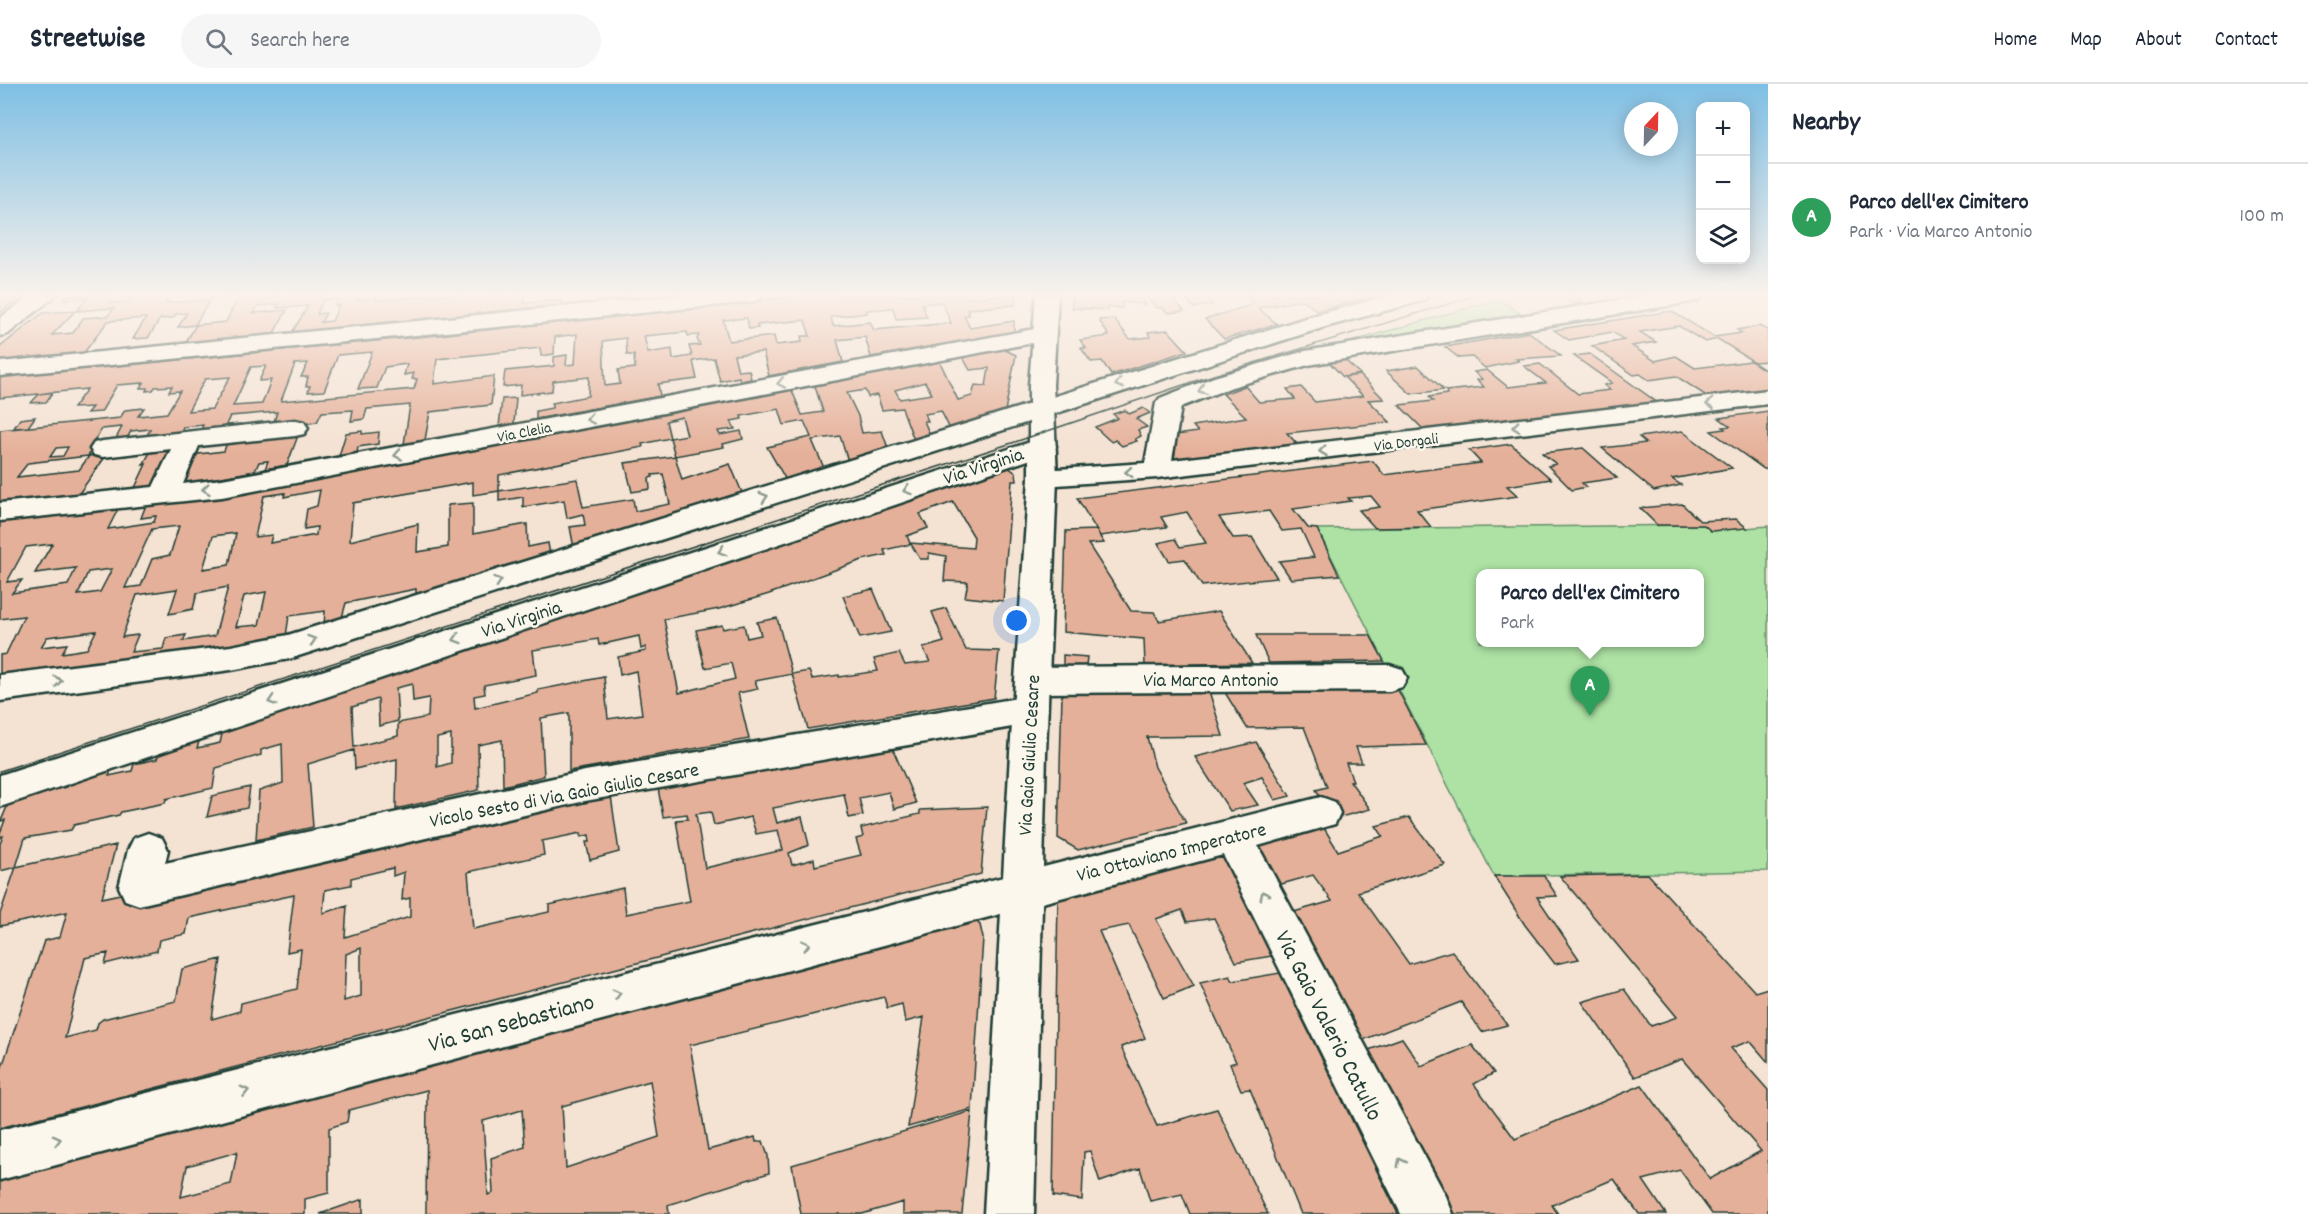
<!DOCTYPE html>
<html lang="en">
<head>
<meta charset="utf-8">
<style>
	body { margin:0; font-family:Dekko,sans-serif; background:#f6f6f7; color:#1f2937 }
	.controls { position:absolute; right:18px; top:18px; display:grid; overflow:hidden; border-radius:12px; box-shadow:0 3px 15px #0003 }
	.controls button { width:54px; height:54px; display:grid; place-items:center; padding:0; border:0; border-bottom:2px solid #e0e1e3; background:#fff; color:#1f2937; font:30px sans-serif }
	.compass { position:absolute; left:1624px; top:18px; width:54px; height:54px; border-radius:50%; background:#fff; box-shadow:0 3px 15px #0003; rotate:22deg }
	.you { position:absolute; left:1017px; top:537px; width:21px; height:21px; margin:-15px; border:4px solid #fff; border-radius:50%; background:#1a73e8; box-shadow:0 0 0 9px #1a73e833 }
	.badge { display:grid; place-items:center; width:39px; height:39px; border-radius:50%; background:#db2777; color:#fff; font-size:20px; font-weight:700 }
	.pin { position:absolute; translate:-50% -50px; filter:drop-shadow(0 2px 3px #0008) }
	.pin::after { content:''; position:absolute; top:32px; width:21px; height:18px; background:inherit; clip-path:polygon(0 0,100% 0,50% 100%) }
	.popup { position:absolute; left:1476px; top:485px; width:228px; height:78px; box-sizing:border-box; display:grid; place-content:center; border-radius:12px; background:#fff; filter:drop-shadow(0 2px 4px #0005); font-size:20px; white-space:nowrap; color:#747a83 }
	.popup b { font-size:22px; color:#1f2937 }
	.popup::after { content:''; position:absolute; left:50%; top:100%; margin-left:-12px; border:12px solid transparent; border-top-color:#fff }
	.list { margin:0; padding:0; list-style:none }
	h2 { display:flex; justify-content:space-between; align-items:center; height:78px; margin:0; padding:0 24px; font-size:26px }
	h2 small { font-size:20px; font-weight:400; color:#747a83 }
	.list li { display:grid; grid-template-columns:39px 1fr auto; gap:18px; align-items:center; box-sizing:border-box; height:108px; padding:0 24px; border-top:2px solid #e0e1e3 }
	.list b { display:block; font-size:22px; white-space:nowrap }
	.list p { margin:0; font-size:20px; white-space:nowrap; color:#747a83 }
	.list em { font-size:20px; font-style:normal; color:#747a83 }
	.icon { flex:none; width:33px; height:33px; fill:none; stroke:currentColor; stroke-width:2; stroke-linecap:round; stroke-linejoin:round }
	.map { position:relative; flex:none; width:1768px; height:1130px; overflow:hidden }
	header { display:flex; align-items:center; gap:36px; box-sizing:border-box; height:84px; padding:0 30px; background:#fff; border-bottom:2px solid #e0e1e3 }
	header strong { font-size:28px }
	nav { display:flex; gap:33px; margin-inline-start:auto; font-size:21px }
	.search { width:420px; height:54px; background:#f6f6f7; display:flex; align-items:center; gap:15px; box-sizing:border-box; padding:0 21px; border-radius:33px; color:#747a83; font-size:22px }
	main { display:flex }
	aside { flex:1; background:#fff }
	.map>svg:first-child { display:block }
	.green { fill:#ade2a4; stroke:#66906c; stroke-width:1.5; fill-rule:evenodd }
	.building { fill:#e5b099; stroke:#1f3d34; stroke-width:1.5; fill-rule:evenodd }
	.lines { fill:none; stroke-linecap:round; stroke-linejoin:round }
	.minor-casing { stroke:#1f3d34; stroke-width:5 }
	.tertiary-casing { stroke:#1f3d34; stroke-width:5 }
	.minor { fill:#fbf7ec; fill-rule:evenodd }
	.tertiary { fill:#fbf7ec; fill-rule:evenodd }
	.tram { stroke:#1f3d34; stroke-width:1.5 }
	.oneway { stroke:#8d9a90 }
	.labels { text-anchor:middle; stroke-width:5; stroke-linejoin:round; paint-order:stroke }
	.far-street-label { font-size:16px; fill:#1f3d34; stroke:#fbf7ec }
	.street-label { font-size:20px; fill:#1f3d34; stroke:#fbf7ec }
	.near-street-label { font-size:24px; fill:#1f3d34; stroke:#fbf7ec }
</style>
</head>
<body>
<header>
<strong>Streetwise</strong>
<div class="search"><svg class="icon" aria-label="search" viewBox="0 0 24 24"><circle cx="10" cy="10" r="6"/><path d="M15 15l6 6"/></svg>Search here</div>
<nav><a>Home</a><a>Map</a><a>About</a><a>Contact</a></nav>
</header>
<main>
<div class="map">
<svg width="1768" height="1130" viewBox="0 0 1768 1130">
	<rect width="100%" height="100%" fill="#f4e2d3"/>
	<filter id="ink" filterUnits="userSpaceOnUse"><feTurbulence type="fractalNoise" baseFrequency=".0167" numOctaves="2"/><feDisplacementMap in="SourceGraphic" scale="12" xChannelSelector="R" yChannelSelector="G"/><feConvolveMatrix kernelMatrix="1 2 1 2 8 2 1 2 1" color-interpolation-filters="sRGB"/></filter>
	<g filter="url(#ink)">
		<path class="green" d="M1499 215 1525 233 1315 268Z
			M1704 441 1712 447 1768 442V787L1494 792 1317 445ZM1480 490H1700V558H1480Z"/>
		<path class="building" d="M0 211H23L0 229Z
			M67 211H114L109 219 129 218 133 211 171 212 165 219 210 215 195 241 178 243 187 229 176 230 173 234 160 235 148 254 133 255 146 234 108 237 83 270 0 277V263L43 229 75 227 52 251 73 249 83 234 108 232 114 224 77 227 87 214 63 215Z
			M213 211H358L357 216 376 213V216L443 211H525L524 219 554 216V218L563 217V222L291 250 308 222 277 224 279 220 258 222 253 229 287 226 272 252 184 261 196 241 226 238 238 213 211 215ZM338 215 335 221H339L332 237 321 238 326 229 317 230 323 216Z
			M602 211H632L633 215 602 218Z
			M811 211H965L966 214 1016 211 1015 221 967 225 969 231 964 232 970 244 1014 237V248L871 273 865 253 837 256 843 278 769 292 763 268 734 271 738 287 749 286 751 295 740 297 739 293 720 297 714 274 693 277 697 295 658 300 660 312 536 335V327L552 324V319L588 312 589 293 553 297 552 307 520 311 521 301 503 303 505 287 554 282V273L567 271 566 281 575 280 577 250 555 253 554 270 541 272 540 264 437 275 434 300 494 292 491 321 430 328 425 356 404 360 410 321 367 325 364 335 351 337 353 326 322 328 317 338 272 344 277 328 230 332 226 341 240 340 236 347 199 351 203 341 183 343 177 354 144 358 150 345 131 347 124 360 112 362 122 343 102 345 89 364H94L88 372 28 379 17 393 79 386 89 372 108 369 75 415 0 424V346L120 334 125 326 144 324 138 332 167 329 180 307 169 308 172 302 155 303 153 306 146 307 147 304H140L144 299 117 301 101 328 87 329 92 323 73 324 87 305 0 314V293L439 251ZM942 218 951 239 874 246 870 238 833 242 831 233 867 229 866 226 893 224 896 235 927 233 922 220ZM747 234 749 245 758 244 757 241 805 236 810 252H801L802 258 776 261 774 252 729 257 723 236ZM687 248 688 252 699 251 697 255 700 261 689 262 692 272 673 275 672 265 648 269 644 252ZM626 254 627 271H634L635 284 618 286 620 300 605 302 603 257ZM372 268 358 305 377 304 385 283 407 280 404 291 414 289 412 295H417L414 305 281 317 295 280 308 279 301 293H308L306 302H310L308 308 324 307 338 271ZM266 282 259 297 271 296 262 320 233 322 251 283ZM230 293 212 325 188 327 205 295ZM68 363 63 372 50 373 56 364Z
			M1072 211H1138L1145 220 1121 218 1122 224 1107 223 1108 226 1072 224Z
			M1144 211H1170L1184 227 1168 229 1162 223 1157 224Z
			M1202 211 1213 220 1194 224 1184 213Z
			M1244 211H1376L1317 227 1303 216 1258 224 1277 240 1224 255 1205 235 1254 220Z
			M1561 211H1573L1584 219 1574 220Z
			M1671 227 1714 253 1742 249 1737 246 1759 242 1768 246V277L1754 278 1718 255 1705 258 1679 242 1640 248 1656 258 1632 262 1655 277 1676 272 1695 284 1751 277 1768 288V306L1708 313 1676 292 1649 296 1640 290 1634 291 1592 262 1624 256 1612 248 1569 256 1554 246Z
			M1114 235 1130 255 1150 253 1148 248 1168 246 1187 267 1111 291 1102 277 1091 278 1081 264H1086L1080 256 1109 252 1099 236Z
			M1529 248 1561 272 1516 275 1519 277 1485 284 1472 273 1459 274 1445 263Z
			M1001 264 1016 271 1005 327 950 345 941 327 925 330 928 337H924L930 351 914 356 902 324 882 326 877 311 868 313 865 306 847 309 858 332 862 349 882 347 888 364 848 377 840 352 812 356 824 384 786 396 767 363 811 353 804 337 784 341 779 325 741 332 742 335 731 337 735 345 718 347 720 351 741 347 743 355 723 360 724 363 675 372 670 354 687 351 682 333 666 337 670 354 642 360 643 363 499 391V407L473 411V398L353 419 350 457 418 440 417 468 448 463V421L473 419V450L527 440 528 463 548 459 550 471 416 514V505L346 519 341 537 324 542 325 527 289 532 286 552 230 566 0 594V571L6 570 24 532 0 535V437L118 425 108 445 154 438 156 432 141 434 146 421 791 304 802 331 823 328 814 299 939 276 958 316 972 312 975 301 986 302 989 284 970 286 962 272ZM925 298 932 310 900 315 895 306ZM320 406 317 422 307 425 304 445 317 443 316 451 270 459 272 451 255 453 264 412 285 409 284 413ZM179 442 170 471 152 475 141 502 125 504 152 445ZM236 449 229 481 203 485 213 452ZM52 460 35 489 76 484 68 501 12 509 22 496 7 498 26 463ZM112 485 100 508 78 511 88 488ZM228 503 215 552 183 557 186 551 166 554 163 565 131 568 138 551 122 553 137 511 177 505 169 530 193 525 197 509ZM266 508 259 541 236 543 244 512ZM96 547 87 565 62 569 67 560 41 563 47 553Z
			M1590 270 1658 319 1425 347 1399 321 1433 317 1429 313 1447 310 1446 307 1484 303 1477 296 1482 295 1474 288 1487 286 1508 303 1546 299 1524 282 1540 280 1578 310 1610 306 1604 301 1612 299 1574 272Z
			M1345 276 1360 290 1343 293 1328 277Z
			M1418 282 1444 306 1411 310 1386 287Z
			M1360 291 1384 315 1368 316 1390 338 1287 349 1299 362 1171 377 1176 351 1198 348 1193 342 1246 333 1223 310 1245 302 1259 318 1295 315 1287 305 1301 303 1315 318 1363 312 1344 293Z
			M53 308 46 318 31 319 39 310Z
			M516 314 514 340 499 343 502 315Z
			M1143 324 1150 329 1136 335 1147 343 1138 346 1141 352 1135 355 1137 357 1122 362 1115 356 1112 358 1109 356 1095 343 1118 334 1113 330 1125 326 1129 330Z
			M1768 327V385H1764L1711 347 1725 345 1723 343 1730 342 1719 334Z
			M35 333 28 343 14 344 20 335Z
			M362 347V350L379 348 378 360 358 363 357 369 339 372 346 349Z
			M1682 347 1732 384 1672 395 1681 401 1654 407 1602 364 1646 359 1639 353Z
			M299 349 287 381 265 385 268 377 259 378 255 387 177 401 190 371 224 367 228 356Z
			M1511 360 1551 395 1507 402 1518 412 1417 426 1431 443 1375 444 1359 426 1380 423 1371 412 1348 414 1351 417 1293 425 1308 444 1317 445 1339 491 1291 495 1279 477 1314 473 1301 445 1282 447 1269 427 1219 433 1233 454 1252 453 1277 494 1202 502 1185 475 1169 477 1158 459 1175 455 1180 463 1206 459 1187 428 1161 433 1167 443 1100 452 1077 414 1373 377 1384 391 1481 379 1469 366Z
			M175 362 155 405 133 408 146 380 143 381 152 365Z
			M1583 364 1617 394 1582 399 1586 403 1572 406 1548 382 1556 380 1542 369Z
			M675 372 682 396 730 380 743 411 574 464 570 443 585 441 583 430 567 434 564 416 523 423V413L499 417V407L577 395 583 423 633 415 635 427 670 420 663 390 652 391 653 393 649 394 650 405 632 408 625 379Z
			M1005 381 1016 389 1017 397H1012L1003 517 965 513 968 498 944 497 946 472 929 469V475H920L911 460 884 466 886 471 862 476 769 510 719 525 664 535 679 609 735 595 731 579 705 584 696 546 722 541 723 545 744 541 747 554 761 551 757 538 777 534 792 590 809 587 812 595 839 591V593L878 587 874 575 899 569 905 581 930 578 923 564 944 558 932 528 946 524 966 566 999 567 994 614 808 645 792 590 755 597 758 605 738 609 749 655 569 687V629L541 634 544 692 503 702 502 656 478 661 479 706 396 725 397 675 355 685 354 666 308 680 313 743 256 756 259 707 283 699 282 660 261 666V671L216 684 213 704 166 715 165 719 121 728 119 731 74 741 71 746 25 754 16 783 0 787V760L3 752 0 753V749L5 736 1 737 12 711 67 703 71 692 114 678 109 692 132 687 134 680 157 675 161 662 202 648 197 664 220 659 224 641ZM953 418 974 453 973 464 910 459 907 452 928 444 920 430ZM639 552 641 565 646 563V567L618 573 620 591 636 587 642 630 608 635 604 593 538 606V609L475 624 474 612 485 610 484 601 536 591 533 566 598 555 599 561ZM412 600 413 617 429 614 428 633 398 639V652L354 663 352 623 378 615 379 642 398 637 396 604ZM451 651V679L437 683V654Z
			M1682 420 1700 437 1736 435 1747 444 1711 447 1704 441H1657L1640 424Z
			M1096 446 1104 459 1088 460 1131 527 1154 528 1159 537 1219 527 1252 579 1145 581 1144 555 1063 548 1066 447Z
			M873 505 891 548 860 554 843 512Z
			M1256 551H1370L1384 577 1269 579Z
			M1063 571 1087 573 1086 582 1063 583Z
			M1397 604 1426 661 1356 663 1362 679H1346L1353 697H1350L1370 725 1337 734 1316 706 1327 703 1304 643 1247 644 1224 607Z
			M1209 607 1223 652 1147 653 1155 683 1186 739 1078 766 1058 754 1062 610Z
			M1256 658 1290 712 1275 716 1262 693 1243 699 1258 721 1230 727 1195 673Z
			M892 663 916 719 894 725 889 708 859 714 863 731 849 734 844 710 773 724 777 739 802 733 809 761 789 769 792 781 814 775 815 782 861 771 856 755 863 753 861 744 920 730V726L987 723 981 790 0 1044V989L44 857 60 853 67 828 0 842V830L16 783 116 761 102 814 537 719 610 705 619 768 590 776 586 758H590L589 751 581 753V749L542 757 544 771 468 788 473 845 549 828V821L623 804 626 830 690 817 676 736 688 735 687 730 663 733 657 698ZM711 728 714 741 751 733 756 750 778 746 783 766 705 784 696 730ZM393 784V792L404 788 402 816 410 814V833L345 853 347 822 323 829 325 806 351 801V794ZM294 811 287 868 301 865 297 905 241 919 240 927 212 935 221 875 182 885 176 917 103 935 98 939 96 946 65 954 85 874 108 869 105 880 157 867 159 856 186 850 189 834ZM361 864V912L344 917 346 870Z
			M250 703 247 724 207 733 212 712Z
			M1409 733 1445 781 1358 808 1409 880 1452 867 1507 941 1482 948 1461 918 1360 957 1294 828 1332 817 1313 791 1278 801 1256 757 1321 739 1338 767 1383 752 1376 742Z
			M1221 767 1272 872 1236 878 1214 834 1187 838 1182 826 1156 835 1194 902 1164 914 1129 841 1099 847 1145 954 1121 963 1157 1042 1217 1025 1268 1130H1190L1182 1110 1150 1117 1140 1084 1100 1098 1090 1067 1084 1068 1082 1116 1053 1112 1058 812Z
			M1648 790 1755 908 1768 904V978L1750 957 1731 964 1768 1006V1130H1712L1680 1086 1643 1096 1666 1130H1639L1614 1095 1552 1121 1558 1130H1449L1366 967 1402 954 1421 982 1472 961 1494 989 1474 1000 1515 1055 1642 1001 1710 1095 1761 1067 1682 975 1635 993 1582 918 1624 905 1651 942 1677 933 1560 792Z
			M1494 792H1544L1557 812 1537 813 1579 875 1555 880 1525 841Z
			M975 836 980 841 983 854 972 1025 908 1043 924 933 905 938 902 920 887 924 884 913 690 961 708 1066 755 1053 756 1058 763 1057 768 1072 769 1089 668 1121 669 1130H426L427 1006 349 1026 347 1038 329 1044V1109L305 1115V1130H0V1086ZM650 997 659 1053 566 1084 562 1022ZM522 1026 525 1063 491 1074 493 1109 488 1111 483 1037ZM237 1068 231 1100 181 1113 187 1082Z
			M1280 889 1398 1130H1301L1250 1005 1241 1006 1230 980 1236 978 1200 899 1230 892 1233 897Z
			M972 1027 962 1130H903V1118L862 1130H801L792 1081Z
			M363 1115V1130H320Z"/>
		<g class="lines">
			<defs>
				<path id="minor" d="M681 211H762L759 216 751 218 0 292V278Z
					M1391 211H1428L1425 216 1325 243 289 575 231 586 0 617V591L231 562 288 551 1309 233Z
					M1649 211H1702L1699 216 1691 218 1308 281 1232 303 1181 323 1172 376 1768 306V320L1157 394 1043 402 1033 400 1029 394 1033 388 1043 386 1145 379 1156 319 1160 314 1214 293 1305 267Z
					M1045 243 1053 245 1056 250 1053 255 222 413 0 437V419L153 403 171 365 103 373 94 371 90 365 94 359 103 357 295 336 304 338 308 344 304 350 295 352 199 362 183 400 222 395Z
					M1043 354 1052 356 1056 362 1052 368 0 723V691Z
					M1390 581 1402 585 1407 594 1402 603 1390 607 1032 609 1020 605 1015 596 1020 587 1032 583Z
					M1030 612 1042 616 1047 626 1042 636 1030 640 585 717 139 821 125 816 119 803 128 766 134 754 148 749 162 754 168 766 165 779 585 687Z
					M1321 713 1335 718 1340 729 1335 740 1258 762 1446 1112 1453 1130H1401L1223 771 0 1096V1046Z"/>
				<path id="tertiary" d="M31 211H56L8 250 0 252V234Z
					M1036 211H1058L1053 301 1057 394 1046 669 1034 1130H984L1010 669 1029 394V301Z"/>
			</defs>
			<use href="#minor" class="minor-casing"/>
			<use href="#tertiary" class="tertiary-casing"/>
			<use href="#minor" class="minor"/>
			<use href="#tertiary" class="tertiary"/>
			<path class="tram" d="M0 687 1012 359 1201 295 1478 211"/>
		</g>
		<defs><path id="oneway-chevron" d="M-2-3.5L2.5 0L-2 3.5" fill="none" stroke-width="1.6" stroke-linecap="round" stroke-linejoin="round" transform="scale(1.5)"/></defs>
		<g class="oneway">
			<use href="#oneway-chevron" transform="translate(781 299) rotate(169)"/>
			<use href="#oneway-chevron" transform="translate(1119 300) rotate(163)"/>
			<use href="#oneway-chevron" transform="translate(1202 306) rotate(159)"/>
			<use href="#oneway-chevron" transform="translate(1710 320) rotate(173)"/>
			<use href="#oneway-chevron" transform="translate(590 335) rotate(169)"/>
			<use href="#oneway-chevron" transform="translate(1516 343) rotate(173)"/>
			<use href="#oneway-chevron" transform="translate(1323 367) rotate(173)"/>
			<use href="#oneway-chevron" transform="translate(398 371) rotate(169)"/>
			<use href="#oneway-chevron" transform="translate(1129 388) rotate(176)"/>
			<use href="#oneway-chevron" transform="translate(206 405) rotate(174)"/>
			<use href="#oneway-chevron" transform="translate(907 406) rotate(162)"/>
			<use href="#oneway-chevron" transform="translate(764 413) rotate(-18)"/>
			<use href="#oneway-chevron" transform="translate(722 467) rotate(162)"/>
			<use href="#oneway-chevron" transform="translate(498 497) rotate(-18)"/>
			<use href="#oneway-chevron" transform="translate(457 555) rotate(162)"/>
			<use href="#oneway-chevron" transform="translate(312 556) rotate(-18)"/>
			<use href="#oneway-chevron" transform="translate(58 597) rotate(-7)"/>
			<use href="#oneway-chevron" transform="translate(272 617) rotate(162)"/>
			<use href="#oneway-chevron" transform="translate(1264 811) rotate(-117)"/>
			<use href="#oneway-chevron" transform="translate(806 861) rotate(-15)"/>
			<use href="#oneway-chevron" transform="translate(617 910) rotate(-15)"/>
			<use href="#oneway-chevron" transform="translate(245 1007) rotate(-15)"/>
			<use href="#oneway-chevron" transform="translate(57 1056) rotate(-15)"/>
			<use href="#oneway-chevron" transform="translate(1401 1078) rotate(-117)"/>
		</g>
	</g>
	<linearGradient id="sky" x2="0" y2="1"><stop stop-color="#7fbfe4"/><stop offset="0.57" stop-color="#faf2eb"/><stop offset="1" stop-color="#faf2eb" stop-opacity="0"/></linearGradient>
	<rect width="1768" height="370" fill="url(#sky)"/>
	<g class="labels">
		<g class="far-street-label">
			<text transform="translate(524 347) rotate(-11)" y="6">Via Clelia</text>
			<text transform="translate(1406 357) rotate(-7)" y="6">Via Dorgali</text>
		</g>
		<g class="street-label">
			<text transform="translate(983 381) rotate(-18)" y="7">Via Virginia</text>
			<text transform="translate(521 534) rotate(-18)" y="7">Via Virginia</text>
			<text x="1211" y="602">Via Marco Antonio</text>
			<text transform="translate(1028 671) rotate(-87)" y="7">Via Gaio Giulio Cesare</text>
			<text transform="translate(564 710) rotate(-11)" y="7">Vicolo Sesto di Via Gaio Giulio Cesare</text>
			<text transform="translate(1171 767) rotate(-14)" y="7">Via Ottaviano Imperatore</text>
		</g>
		<g class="near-street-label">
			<text transform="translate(511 938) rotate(-15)" y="8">Via San Sebastiano</text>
			<text transform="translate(1330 941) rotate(63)" y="8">Via Gaio Valerio Catullo</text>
		</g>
	</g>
</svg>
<div class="controls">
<button>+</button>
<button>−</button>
<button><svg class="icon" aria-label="layers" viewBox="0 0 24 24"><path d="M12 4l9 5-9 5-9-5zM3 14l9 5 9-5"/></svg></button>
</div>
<svg class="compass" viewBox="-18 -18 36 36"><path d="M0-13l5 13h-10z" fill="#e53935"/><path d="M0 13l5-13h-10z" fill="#747a83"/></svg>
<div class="you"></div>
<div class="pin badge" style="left:1590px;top:632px;background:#2e9e5b">A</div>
<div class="popup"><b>Parco dell'ex Cimitero</b>Park</div>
</div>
<aside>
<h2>Nearby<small></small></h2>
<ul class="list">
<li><span class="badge" style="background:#2e9e5b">A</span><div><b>Parco dell'ex Cimitero</b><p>Park · Via Marco Antonio</p></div><em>100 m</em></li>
</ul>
</aside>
</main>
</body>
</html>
